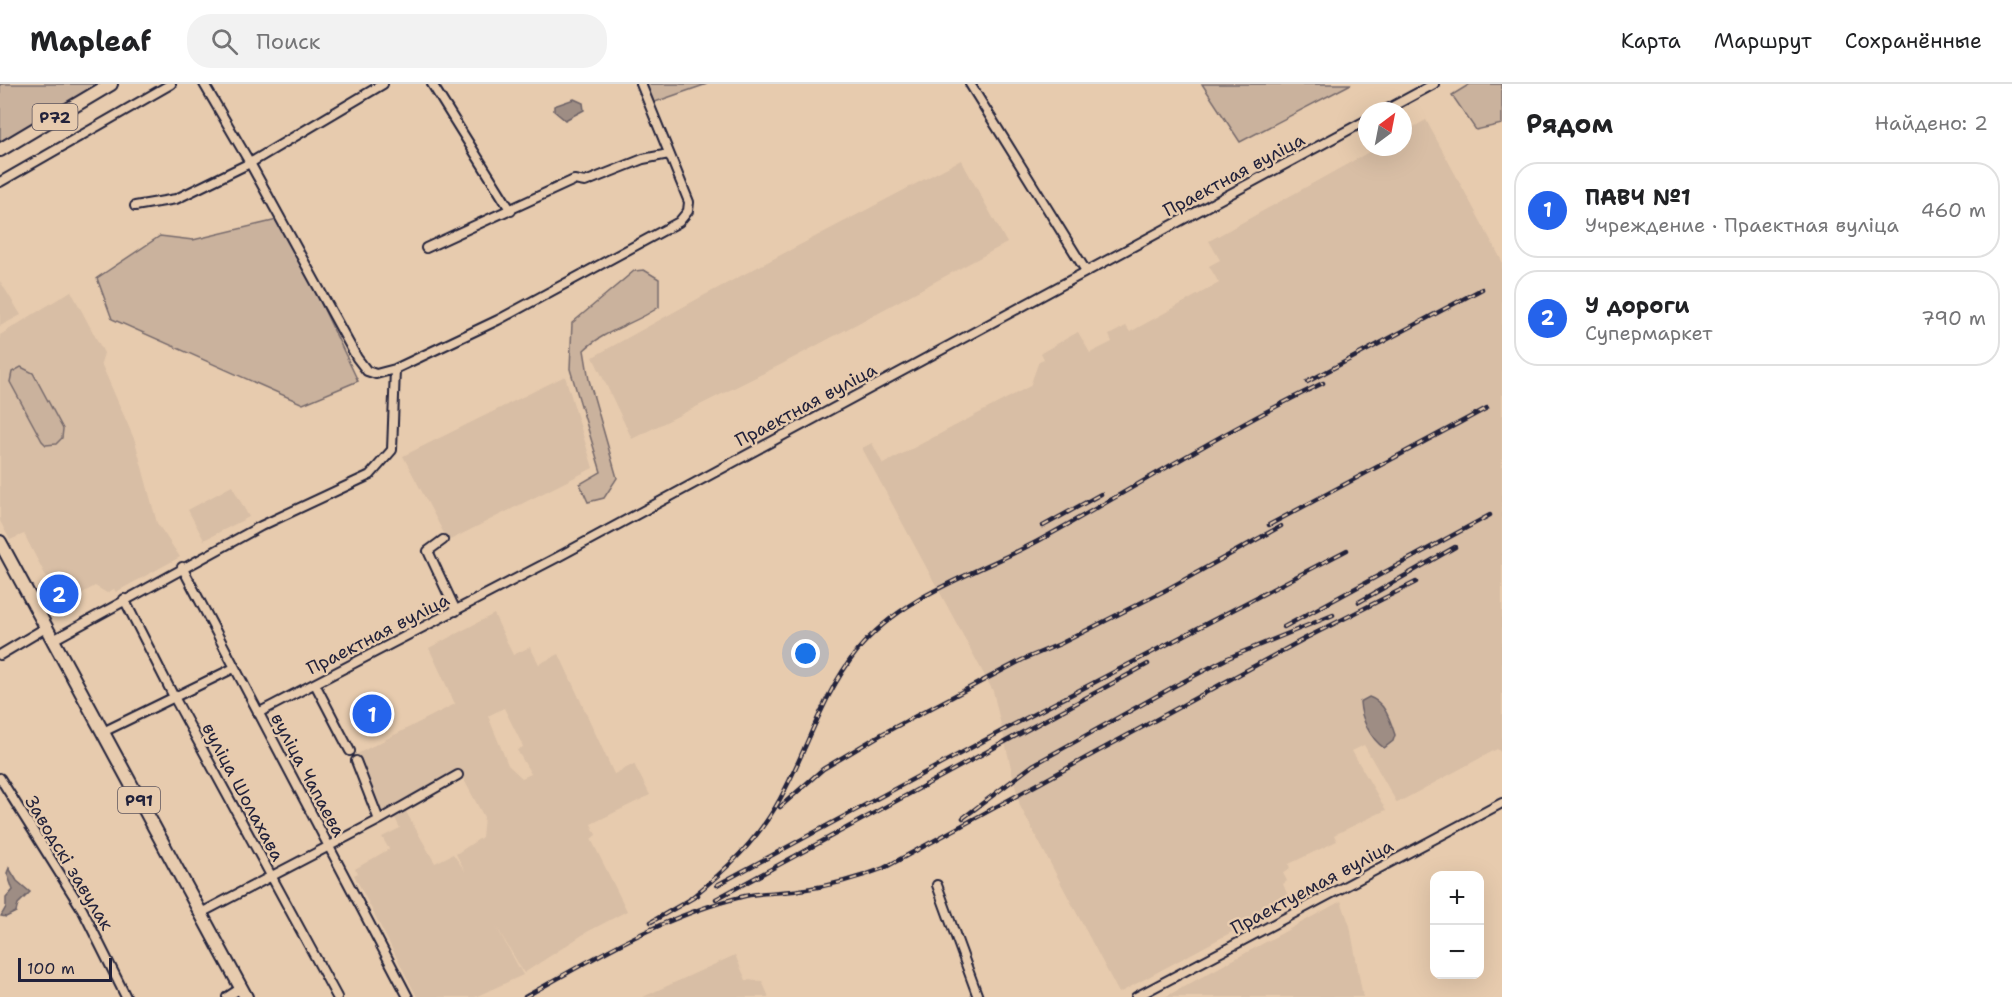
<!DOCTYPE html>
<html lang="ru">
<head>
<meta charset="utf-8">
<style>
	body { margin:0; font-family:"Shantell Sans",sans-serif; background:#f2f2f2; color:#202124 }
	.controls { position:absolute; right:18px; bottom:18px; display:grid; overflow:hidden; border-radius:12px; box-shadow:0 6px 24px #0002 }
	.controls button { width:54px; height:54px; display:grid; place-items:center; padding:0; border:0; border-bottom:2px solid #e0e0e0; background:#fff; color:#202124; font:30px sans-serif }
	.compass { position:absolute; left:1358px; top:18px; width:54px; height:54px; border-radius:50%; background:#fff; box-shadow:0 6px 24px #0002; rotate:32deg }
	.scale { position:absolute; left:18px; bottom:15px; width:94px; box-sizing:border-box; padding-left:6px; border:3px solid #22223b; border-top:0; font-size:16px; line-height:21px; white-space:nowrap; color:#22223b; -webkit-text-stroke:4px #e7cbae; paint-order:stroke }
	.you { position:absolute; left:806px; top:570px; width:21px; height:21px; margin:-15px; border:4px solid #fff; border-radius:50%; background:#1a73e8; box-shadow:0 0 0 9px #1a73e833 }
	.badge { display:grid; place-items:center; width:39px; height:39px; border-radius:50%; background:#2563eb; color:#fff; font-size:20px; font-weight:700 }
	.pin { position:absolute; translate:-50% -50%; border:3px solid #fff; box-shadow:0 2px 6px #0006 }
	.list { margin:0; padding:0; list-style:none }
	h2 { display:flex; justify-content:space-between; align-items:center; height:78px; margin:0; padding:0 24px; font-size:26px }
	h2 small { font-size:20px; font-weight:400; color:#757577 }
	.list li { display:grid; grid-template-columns:39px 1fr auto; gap:18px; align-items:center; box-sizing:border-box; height:96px; margin:0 12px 12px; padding:0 12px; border:2px solid #e0e0e0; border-radius:24px }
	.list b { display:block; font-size:22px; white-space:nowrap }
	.list p { margin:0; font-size:20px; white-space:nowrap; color:#757577 }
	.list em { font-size:20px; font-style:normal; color:#757577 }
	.icon { flex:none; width:33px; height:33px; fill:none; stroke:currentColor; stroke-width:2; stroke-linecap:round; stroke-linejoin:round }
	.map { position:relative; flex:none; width:1502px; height:913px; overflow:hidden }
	header { display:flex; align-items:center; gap:36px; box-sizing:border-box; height:84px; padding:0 30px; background:#fff; border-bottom:2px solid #e0e0e0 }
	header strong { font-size:28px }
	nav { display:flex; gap:33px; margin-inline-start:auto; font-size:21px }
	.search { width:420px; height:54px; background:#f2f2f2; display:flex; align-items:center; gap:15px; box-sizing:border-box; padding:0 21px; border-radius:24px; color:#757577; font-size:22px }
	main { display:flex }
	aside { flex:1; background:#fff }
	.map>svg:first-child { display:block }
	.built { fill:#d8bea5; fill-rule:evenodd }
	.green { fill:#cab29d; stroke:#766a6c; stroke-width:1.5 }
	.water { fill:#9e8d84; stroke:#6c6267; stroke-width:1.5 }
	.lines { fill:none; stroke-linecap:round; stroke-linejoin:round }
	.minor-casing { stroke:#22223b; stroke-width:12 }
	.primary-casing { stroke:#22223b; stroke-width:16 }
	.minor { stroke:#e7cbae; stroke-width:8 }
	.primary { stroke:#e7cbae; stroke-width:12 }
	.rail-casing { stroke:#22223b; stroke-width:4.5 }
	.rail { stroke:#e7cbae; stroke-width:2; stroke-dasharray:7; stroke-linecap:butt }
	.labels { text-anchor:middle; stroke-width:5; stroke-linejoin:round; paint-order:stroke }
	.shield { fill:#e7cbae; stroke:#5d555e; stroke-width:1.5 }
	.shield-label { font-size:16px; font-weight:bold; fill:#22223b }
	.street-label { font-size:18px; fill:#22223b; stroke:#e7cbae }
</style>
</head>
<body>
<header>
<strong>Mapleaf</strong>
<div class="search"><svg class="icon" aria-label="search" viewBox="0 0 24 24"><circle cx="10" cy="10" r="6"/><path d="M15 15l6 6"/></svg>Поиск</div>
<nav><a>Карта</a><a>Маршрут</a><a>Сохранённые</a></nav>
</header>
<main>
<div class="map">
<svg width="1502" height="913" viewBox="0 0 1502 913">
	<rect width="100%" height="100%" fill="#e7cbae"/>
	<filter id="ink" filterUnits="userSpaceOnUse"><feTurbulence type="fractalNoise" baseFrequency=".0167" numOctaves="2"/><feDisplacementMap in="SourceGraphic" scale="12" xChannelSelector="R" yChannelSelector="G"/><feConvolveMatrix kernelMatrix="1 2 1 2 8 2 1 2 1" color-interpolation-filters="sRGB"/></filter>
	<g filter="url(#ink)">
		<path class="built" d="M1426 36 1502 177V669L1497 665 1397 719 1364 661 1352 667 1386 726 1334 751 1337 757 1289 780 1290 785 1283 789 1287 797 1283 800 1288 812 1239 839 1241 843 1119 909 1020 722 993 607 862 364 872 359 883 380 887 378 1030 302 1039 277 1044 275 1041 269 1078 248 1090 269 1112 258 1109 251 1126 242 1130 248 1219 199 1209 182 1220 176 1209 157 1378 63H1403V49Z
			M961 76 1007 159 784 279 632 355 593 273 701 213Z
			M0 197 21 231 0 242Z
			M71 207 104 269 101 279 135 357 157 439 180 473 116 508 114 505 107 509 95 502 77 512 66 492 50 500 24 450 10 456 0 437V251Z
			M565 292 593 384 448 457 403 372Z
			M232 402 249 433 204 456 188 426Z
			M494 530 513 571 530 563 539 580 559 570 614 690 634 680 650 711 591 740 596 751 591 755 627 827 587 848 524 889 496 842 523 891 475 913H417L354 791 358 789 355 785 389 765 382 753 400 744 394 732 405 726 435 779 453 770 465 787 456 770 482 753 484 733 463 694 382 735 357 670 455 620 429 564ZM504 624 522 660 523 663 517 666 531 690 522 694 508 681 488 632Z
			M1341 817 1350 842 1363 913H1165Z
			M735 871 746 896 762 897 769 913H643Z"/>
		<path class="green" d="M0 0H98L0 59Z
			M645 0H707L652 19Z
			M1202 0H1351L1240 58Z
			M1470 0H1502V40L1476 46 1452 11Z
			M281 135 358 297 303 320 112 235 97 194 160 152 193 156Z
			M644 186 659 195V223C635 240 605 246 584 266L589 296 617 394 604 414 588 418 580 400 601 388 570 285 572 239 634 187Z
			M21 283 33 289 63 345 62 354 56 360 46 361 42 357 10 298 12 288Z"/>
		<path class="water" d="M574 15 583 19 584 26 565 36 554 27V22Z
			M1369 613C1385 618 1390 636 1395 651L1393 657 1384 664C1370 654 1361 635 1360 618Z
			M9 784 17 797 30 808 18 820 16 828 6 833 1 832 6 823V814L13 806 7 789Z"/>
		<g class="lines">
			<defs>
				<path id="minor" d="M204 0 250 79 383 0
					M432 0 511 127
					M970 0 1086 187
					M1384 27 1434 0
					M0 98 171 0
					M135 122 176 115 250 79 357 274 367 287 376 290 395 285 498 236 679 138 688 127 689 118 641 0
					M426 164 574 96 585 98 643 75 669 70
					M443 456 428 467 456 527
					M182 483 408 913
					M124 515 174 613 337 913
					M53 556 261 442 370 391 392 366 395 285
					M0 571 47 543
					M315 600 350 667
					M258 629 556 474 1367 36
					M103 648 234 584
					M356 677 379 736
					M0 694 82 825 126 913
					M937 801 978 913
					M199 830 379 736 458 691
					M227 913 241 904
					M1136 913 1502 719"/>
				<path id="primary" d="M0 66 111 0
					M0 458 246 913"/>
			</defs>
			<use href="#minor" class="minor-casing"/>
			<use href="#primary" class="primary-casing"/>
			<use href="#minor" class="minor"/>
			<use href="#primary" class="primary"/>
			<defs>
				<path id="rail" d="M1307 298 1482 205
					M1269 441 1487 324
					M1043 442 1101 410
					M1359 518 1455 463
					M1284 543 1490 431
					M780 723 823 685 882 650 1022 576 1060 560 1164 507 1281 442
					M963 734 1033 681 1173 603 1228 574 1333 531
					M717 801 1013 641 1347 466
					M690 815C726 786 758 756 780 715 807 666 822 611 857 567 903 510 976 490 1038 457 1133 405 1225 346 1323 299
					M716 815 1148 580
					M651 838 698 811
					M525 913C595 873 665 831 745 812 762 808 782 809 800 806 829 802 856 795 884 784L1304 555 1416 498"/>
			</defs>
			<use href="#rail" class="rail-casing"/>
			<use href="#rail" class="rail"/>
		</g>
	</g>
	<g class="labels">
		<g class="shield">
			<rect x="32.5" y="20" width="45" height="26" rx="4.5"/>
			<rect x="118" y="703" width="42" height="26" rx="4.5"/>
		</g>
		<g class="shield-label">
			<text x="55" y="39">Р72</text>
			<text x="139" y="722">Р91</text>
		</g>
		<g class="street-label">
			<text transform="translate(1234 91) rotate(-28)" y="6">Праектная вуліца</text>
			<text transform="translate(806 321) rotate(-28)" y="6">Праектная вуліца</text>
			<text transform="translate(378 550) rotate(-27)" y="6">Праектная вуліца</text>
			<text transform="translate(308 691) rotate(62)" y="6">вуліца Чапаева</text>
			<text transform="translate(243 708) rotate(62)" y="6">вуліца Шолахава</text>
			<text transform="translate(69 779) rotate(59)" y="6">Заводскі завулак</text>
			<text transform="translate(1312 803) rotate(-28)" y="6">Праектуемая вуліца</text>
		</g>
	</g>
</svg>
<div class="controls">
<button>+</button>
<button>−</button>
</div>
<svg class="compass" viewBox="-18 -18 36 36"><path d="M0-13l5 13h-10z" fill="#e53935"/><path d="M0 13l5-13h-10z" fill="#757577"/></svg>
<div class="scale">100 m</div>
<div class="you"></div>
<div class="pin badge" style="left:372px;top:630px">1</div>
<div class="pin badge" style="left:59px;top:510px">2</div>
</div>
<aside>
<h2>Рядом<small>Найдено: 2</small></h2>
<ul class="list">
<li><span class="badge">1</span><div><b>ПАВЧ №1</b><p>Учреждение · Праектная вуліца</p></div><em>460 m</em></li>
<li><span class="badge">2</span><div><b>У дороги</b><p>Супермаркет</p></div><em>790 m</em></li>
</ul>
</aside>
</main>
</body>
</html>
